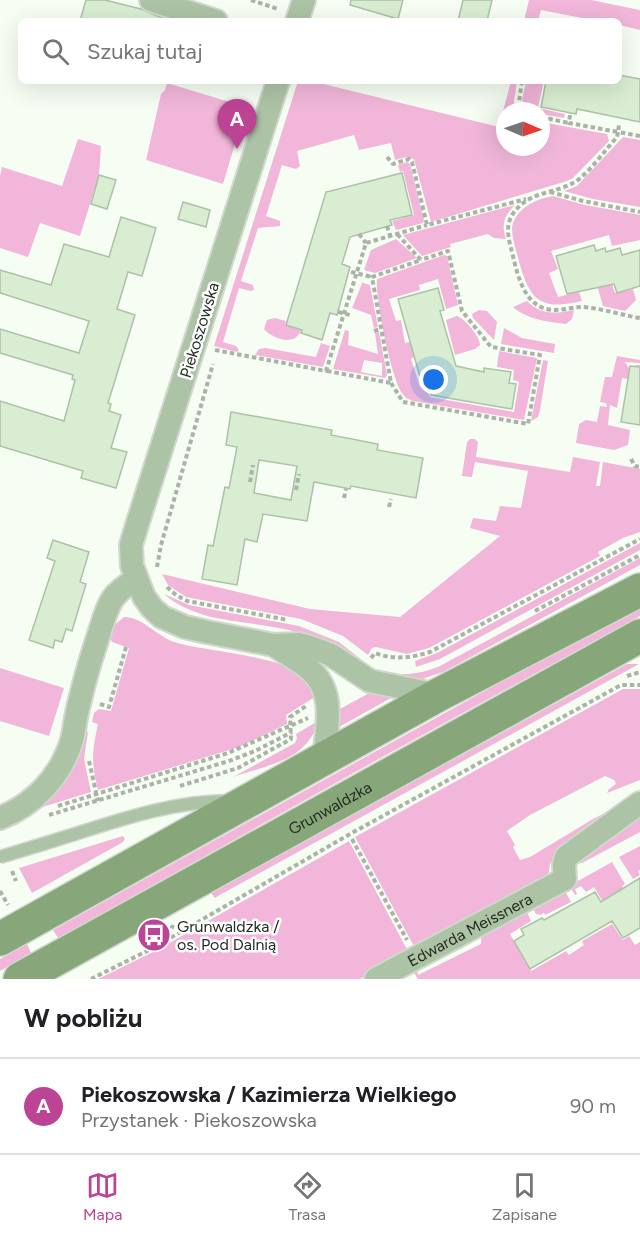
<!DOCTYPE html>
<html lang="pl">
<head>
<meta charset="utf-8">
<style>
	body { margin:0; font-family:Figtree,sans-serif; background:#f6f6f6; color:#202124 }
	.compass { position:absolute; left:496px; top:102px; width:54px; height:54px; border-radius:50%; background:#fff; box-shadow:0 6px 24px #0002; rotate:92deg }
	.you { position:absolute; left:434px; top:380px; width:21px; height:21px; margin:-15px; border:4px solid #fff; border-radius:50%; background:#1a73e8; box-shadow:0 0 0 9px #1a73e833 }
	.badge { display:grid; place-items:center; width:39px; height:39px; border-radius:50%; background:#bd4395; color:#fff; font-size:20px; font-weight:700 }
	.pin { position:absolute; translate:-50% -50px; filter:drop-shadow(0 2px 3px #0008) }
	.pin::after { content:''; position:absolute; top:32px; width:21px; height:18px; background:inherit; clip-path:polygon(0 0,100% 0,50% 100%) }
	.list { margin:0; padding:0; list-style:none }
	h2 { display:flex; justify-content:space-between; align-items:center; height:78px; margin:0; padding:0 24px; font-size:26px }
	h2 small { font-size:20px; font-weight:400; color:#757577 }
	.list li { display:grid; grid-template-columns:39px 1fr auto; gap:18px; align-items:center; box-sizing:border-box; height:96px; padding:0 24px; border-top:2px solid #e0e0e0 }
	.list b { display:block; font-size:22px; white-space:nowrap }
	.list p { margin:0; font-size:20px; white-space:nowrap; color:#757577 }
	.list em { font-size:20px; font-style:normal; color:#757577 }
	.icon { flex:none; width:33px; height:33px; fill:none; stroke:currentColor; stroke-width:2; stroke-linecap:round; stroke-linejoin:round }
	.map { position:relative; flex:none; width:640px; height:979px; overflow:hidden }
	.search { position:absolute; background:#fff; box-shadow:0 6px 24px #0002; left:18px; right:18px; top:18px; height:66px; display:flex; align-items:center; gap:15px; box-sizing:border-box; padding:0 21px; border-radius:9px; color:#757577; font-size:22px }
	.sheet { height:174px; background:#fff }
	nav { display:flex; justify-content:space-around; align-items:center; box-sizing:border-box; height:84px; border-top:2px solid #e0e0e0; background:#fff; font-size:16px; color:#757577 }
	nav a { display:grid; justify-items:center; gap:3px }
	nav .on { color:#bd4395 }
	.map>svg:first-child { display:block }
	.green { fill:#f1b6d9; fill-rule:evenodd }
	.building { fill:#d8edd1; stroke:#adc1a6; stroke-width:1.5; fill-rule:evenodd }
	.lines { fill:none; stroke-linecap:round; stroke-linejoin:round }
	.service-casing { stroke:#d0d8cd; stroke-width:15 }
	.minor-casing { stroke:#d0d8cd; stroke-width:26 }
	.secondary-casing { stroke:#d0d8cd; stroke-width:36 }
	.path { stroke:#abb3a8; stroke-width:4; stroke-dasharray:4.5 3; stroke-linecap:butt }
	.service { stroke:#adc3a5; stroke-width:12 }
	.minor { stroke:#adc3a5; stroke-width:22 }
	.secondary { stroke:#87a77b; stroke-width:33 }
	.service-bridge-casing { stroke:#d0d8cd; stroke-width:15; stroke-linecap:butt }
	.service-bridge { stroke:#adc3a5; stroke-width:12 }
	.labels { text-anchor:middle; stroke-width:5; stroke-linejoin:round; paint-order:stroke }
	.street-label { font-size:16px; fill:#252d22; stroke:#fff }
	.poi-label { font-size:16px; fill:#252d22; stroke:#fff; text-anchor:start }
</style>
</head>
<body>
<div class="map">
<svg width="640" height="979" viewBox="0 0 640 979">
	<rect width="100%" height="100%" fill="#f6fef3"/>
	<path class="green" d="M529 0H591L640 10V30L619 25V21H597L541 10 538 21H524Z
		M298 81H311L499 127 511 81H517L514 102 517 111H505V147H541V122L607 134 609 141 573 178 567 181 431 222 414 159 407 157 395 160 391 143 359 150 354 135 297 151 300 166 296 169 282 165 266 216 280 221V226L258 228 241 281 253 285 254 290 251 291 239 288 223 342 236 346 239 350 237 352 214 346Z
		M526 81H544L538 108 565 114 564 118 541 114V111C530 111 527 110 522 100Z
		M167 83 246 107 223 184 146 160 161 94 165 90Z
		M623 137 640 140V207L593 199 564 191 577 186Z
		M78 139 101 146 99 175 80 236 40 223 28 257 0 248V176L2 167 62 186Z
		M407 162 410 164 424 220 423 223 396 230 392 221 414 215 403 171 400 172 398 165Z
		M553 196 585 205 640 215V240L612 246 609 235 551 251 558 269 549 273 558 297 579 292 582 301C543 310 531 303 520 265 517 253 512 240 512 228 515 208 536 199 553 196Z
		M515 205C504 216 501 224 506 239L494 238 488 234 450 244 451 247 422 256 403 235Z
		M396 239 417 258 375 273 364 270 371 250Z
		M444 255 447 256 458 305 446 309 438 279 419 285 420 290 389 299 396 321 401 320 405 343 410 342 414 357 411 359 420 387 425 386 430 397 514 412 519 382 513 380 514 370 497 367 499 351 537 358 524 420 413 401C408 399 405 398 402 393 391 377 375 297 377 279Z
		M363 281V283L370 285 378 327 374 328 371 315 352 308Z
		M611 281 615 293 633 289 636 300 625 311 603 306 597 285Z
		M527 301C541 315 556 314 574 310L572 319 566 324C548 322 526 319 513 307Z
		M479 310 487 311 497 322 494 340 473 318 472 314Z
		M457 316C465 319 480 336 480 345L475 349 455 355 446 320Z
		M275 318 286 321 285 325 301 330C295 347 273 339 264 329L267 320Z
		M504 328 522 338 555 344 554 353 501 344Z
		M345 330 349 331 348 345 378 354 375 333 379 332 387 375 385 378 333 369ZM364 360 382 363V376L361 372Z
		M321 343 330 346 323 367 255 355 259 349 265 348 316 357Z
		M617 356 640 360V363L625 362 629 368H634L636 365H640V381L622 378 617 408 610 405 608 425 630 430 628 445 614 450 576 443 579 424 586 420 597 422 600 406 607 407 606 403 600 402 605 377H612Z
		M543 360 548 361 540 410 538 417 531 421Z
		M475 439 478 442 476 457 570 472 573 457 600 462 596 486H600L603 462 640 469V532L623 538 598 552 600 556 429 648 407 654 376 647 372 648 368 655 343 636 301 619 186 597 168 585 162 574 310 609 400 617 500 536 470 528 473 518 496 521 500 506 521 508 528 471 475 462 472 477 462 476 467 442 470 439Z
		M640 543V550L440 659 416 667 415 661 437 653Z
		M640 558V565L443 672 419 680 383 675 387 672C406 676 419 674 438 667Z
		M164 594 189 605 299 626 339 642 363 661 360 666C341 653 323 640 300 633 255 619 200 626 164 594Z
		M640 605V616L384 756 58 938 53 930Z
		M124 617C142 617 157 636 174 642 204 652 289 655 307 680 311 684 313 691 315 697L286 715 287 724 239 747 98 790C91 762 92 752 98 724L92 722 94 713 99 709 111 711 129 648 112 642 109 636 113 626Z
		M627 664H639L218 896 215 898 211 893Z
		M0 668 64 688 49 736 0 721Z
		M623 689H640V780L607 793 609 789 616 784 614 780 605 776 530 815 507 831 515 845 513 847 520 860 530 857 593 819 624 803 554 860 550 864 548 878 416 950 355 837Z
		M373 691 391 698 339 727 338 710Z
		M318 721C309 760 265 766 233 777L295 743 297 738 296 734Z
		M83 728 88 732 84 759 91 792 36 809Z
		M640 809V832L582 863 574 864Z
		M123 836 125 839 123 842 32 893 19 868Z
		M349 841 409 953 360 979H98L157 950Z
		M640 846V870L638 871 640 875 633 879 619 857Z
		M612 862 625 884 622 886 624 889 603 902 594 887 586 892 581 886 575 889 577 894 575 895 569 886Z
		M564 889 571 902 545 915 544 913 540 915 536 914 531 905Z
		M526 910 531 921 510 934 531 971 566 951 569 955 584 945 582 941 612 924 623 940 629 936 635 945 640 942V979H418L410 967 416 963 418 975 481 944 482 930Z
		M27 944 31 953 0 971V959Z"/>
	<path class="building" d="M86 0H105L141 9 162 18V21H80Z
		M351 0H403L398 19 350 5Z
		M463 0H492L487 21H458Z
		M619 75 640 79V122L577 109 576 114 541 107 546 81H619Z
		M402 173 412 215 390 220 392 225 350 237 342 264 350 267 337 315 330 313 322 340 301 333 302 330 286 325 326 192Z
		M99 175 116 180 107 209 91 204Z
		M183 202 210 210 206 227 178 219Z
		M121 217 156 228 142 276 128 272 117 309 135 315 108 403 111 404 109 411 121 415 111 448 127 452 116 488 81 478 83 471 0 446V401L64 421 75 380 72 379 73 375 0 353V329L79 353 89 321 0 293V270L51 285 64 244 109 257Z
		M594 245 596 251 605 248 606 252 620 248 622 255 640 250V286L617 293 614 284 567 294 556 256Z
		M438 288 444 310 440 311 456 366 484 372V368L511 372 509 383 516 384 512 409 431 395 427 383 422 384 398 299Z
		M630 366 640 367V425L621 422Z
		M231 412 332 430 331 435 378 444 377 450 423 458 416 498 351 486 350 489 314 482 307 521 263 514 257 542 245 539 237 585 202 579 208 545 213 546 225 487 229 488 237 447 226 445ZM259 460 297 466 291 500 254 493Z
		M53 540 89 552 80 582 86 584 72 631 66 629 62 642 55 640 53 648 29 640 55 561 47 558Z
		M640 878V928L623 938 612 921 530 969 514 941 524 935 521 929 542 918 544 920 595 892 601 902Z"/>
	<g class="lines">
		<defs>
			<path id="service" d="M43 844C103 826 165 801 229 801"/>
			<g id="minor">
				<path d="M151 0 216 21"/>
				<path d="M297 21 304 0"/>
				<path d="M278 81 137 525 131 545 132 566 144 597 152 608 162 617 185 627 207 632 274 645 299 644 313 648 331 655 370 681 438 695"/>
				<path d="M274 645C285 653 298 660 309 669 336 690 327 728 324 758"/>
				<path d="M0 818C34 805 61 776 72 740 75 727 76 713 80 700 85 678 92 655 99 634 108 606 109 594 136 580"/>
				<path id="s1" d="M376 979 565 879 564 865 566 857 640 803"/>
			</g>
			<g id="secondary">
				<path d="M0 939 438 695 640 590"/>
				<path id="s2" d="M20 979 640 636"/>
			</g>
		</defs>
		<use href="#service" class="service-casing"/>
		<use href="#minor" class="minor-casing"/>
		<use href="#secondary" class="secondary-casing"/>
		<path class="path" d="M251 0 278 9
			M522 81 519 102 523 111
			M570 115 569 123 618 132 619 125
			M541 117 569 123
			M640 136 618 132 617 137C606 149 586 177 573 183 557 192 536 192 522 204 506 217 506 230 511 248 517 272 523 310 555 310 564 310 573 307 582 307 601 308 621 315 640 318
			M387 157 393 164 409 159 412 162 427 225 526 199
			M550 192 583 201 640 212
			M387 226 390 236
			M359 234 366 243
			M351 272 372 277
			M338 312 350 315
			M374 331 381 329
			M215 350 326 371 366 243 427 225
			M327 371 391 383 372 277 421 260 397 234
			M391 383 403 402 528 424 540 355 491 347 462 311 448 251 421 260
			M631 459 635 466 640 467
			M250 482 253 465
			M296 490 299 474
			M344 498 346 489
			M389 507 391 499
			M157 567 161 545 213 364
			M167 587 176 595 187 601 288 620
			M535 611 640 555
			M371 658 375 653C393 660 411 658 430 652L640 539
			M627 676 640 672
			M100 704 109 707 126 647
			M89 761 98 801
			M180 786 238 768 291 739 290 717 306 706
			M58 806 228 753 308 718
			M49 815 229 761 255 751 292 732
			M352 839 407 940
			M12 871 16 881
			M0 891 8 905
			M146 941 150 942 171 930 173 925
			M91 979 153 948 350 834 621 685H640"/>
		<use href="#service" class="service"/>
		<use href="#minor" class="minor"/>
		<use href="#secondary" class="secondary"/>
		<defs>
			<path id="service-bridge" d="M0 857 43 844"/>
		</defs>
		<use href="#service-bridge" class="service-bridge-casing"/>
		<use href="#service-bridge" class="service-bridge"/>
	</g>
	<defs>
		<symbol id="bus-disc" viewBox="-11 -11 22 22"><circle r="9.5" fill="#bd4395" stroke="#fff"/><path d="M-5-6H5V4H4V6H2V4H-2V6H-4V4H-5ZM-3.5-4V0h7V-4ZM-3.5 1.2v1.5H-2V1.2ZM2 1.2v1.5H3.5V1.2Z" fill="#fff"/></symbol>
	</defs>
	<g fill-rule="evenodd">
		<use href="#bus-disc" x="135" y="916" width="38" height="38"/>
	</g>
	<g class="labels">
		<g class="street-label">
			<text transform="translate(199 330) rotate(-73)" y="6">Piekoszowska</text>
			<text dy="6" stroke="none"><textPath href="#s2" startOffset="354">Grunwaldzka</textPath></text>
			<text dy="6" stroke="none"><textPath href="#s1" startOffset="106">Edwarda Meissnera</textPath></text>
		</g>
		<g class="poi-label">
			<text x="177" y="932">Grunwaldzka /<tspan x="177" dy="18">os. Pod Dalnią</tspan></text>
		</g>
	</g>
</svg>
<svg class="compass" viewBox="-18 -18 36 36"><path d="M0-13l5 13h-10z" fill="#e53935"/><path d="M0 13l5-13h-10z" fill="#757577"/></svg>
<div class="you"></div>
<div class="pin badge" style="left:237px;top:149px">A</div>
<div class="search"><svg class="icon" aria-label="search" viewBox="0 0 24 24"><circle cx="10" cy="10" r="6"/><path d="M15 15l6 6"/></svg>Szukaj tutaj</div>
</div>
<section class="sheet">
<h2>W pobliżu<small></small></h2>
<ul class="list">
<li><span class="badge">A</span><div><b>Piekoszowska / Kazimierza Wielkiego</b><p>Przystanek · Piekoszowska</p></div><em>90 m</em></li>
</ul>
</section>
<nav>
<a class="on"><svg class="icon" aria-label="map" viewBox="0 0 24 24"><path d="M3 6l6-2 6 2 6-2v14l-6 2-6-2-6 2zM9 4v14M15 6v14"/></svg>Mapa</a>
<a><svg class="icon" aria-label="directions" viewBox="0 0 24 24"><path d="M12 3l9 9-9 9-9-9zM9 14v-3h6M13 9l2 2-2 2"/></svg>Trasa</a>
<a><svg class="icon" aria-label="saved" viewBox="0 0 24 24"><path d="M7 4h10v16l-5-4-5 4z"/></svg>Zapisane</a>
</nav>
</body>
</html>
